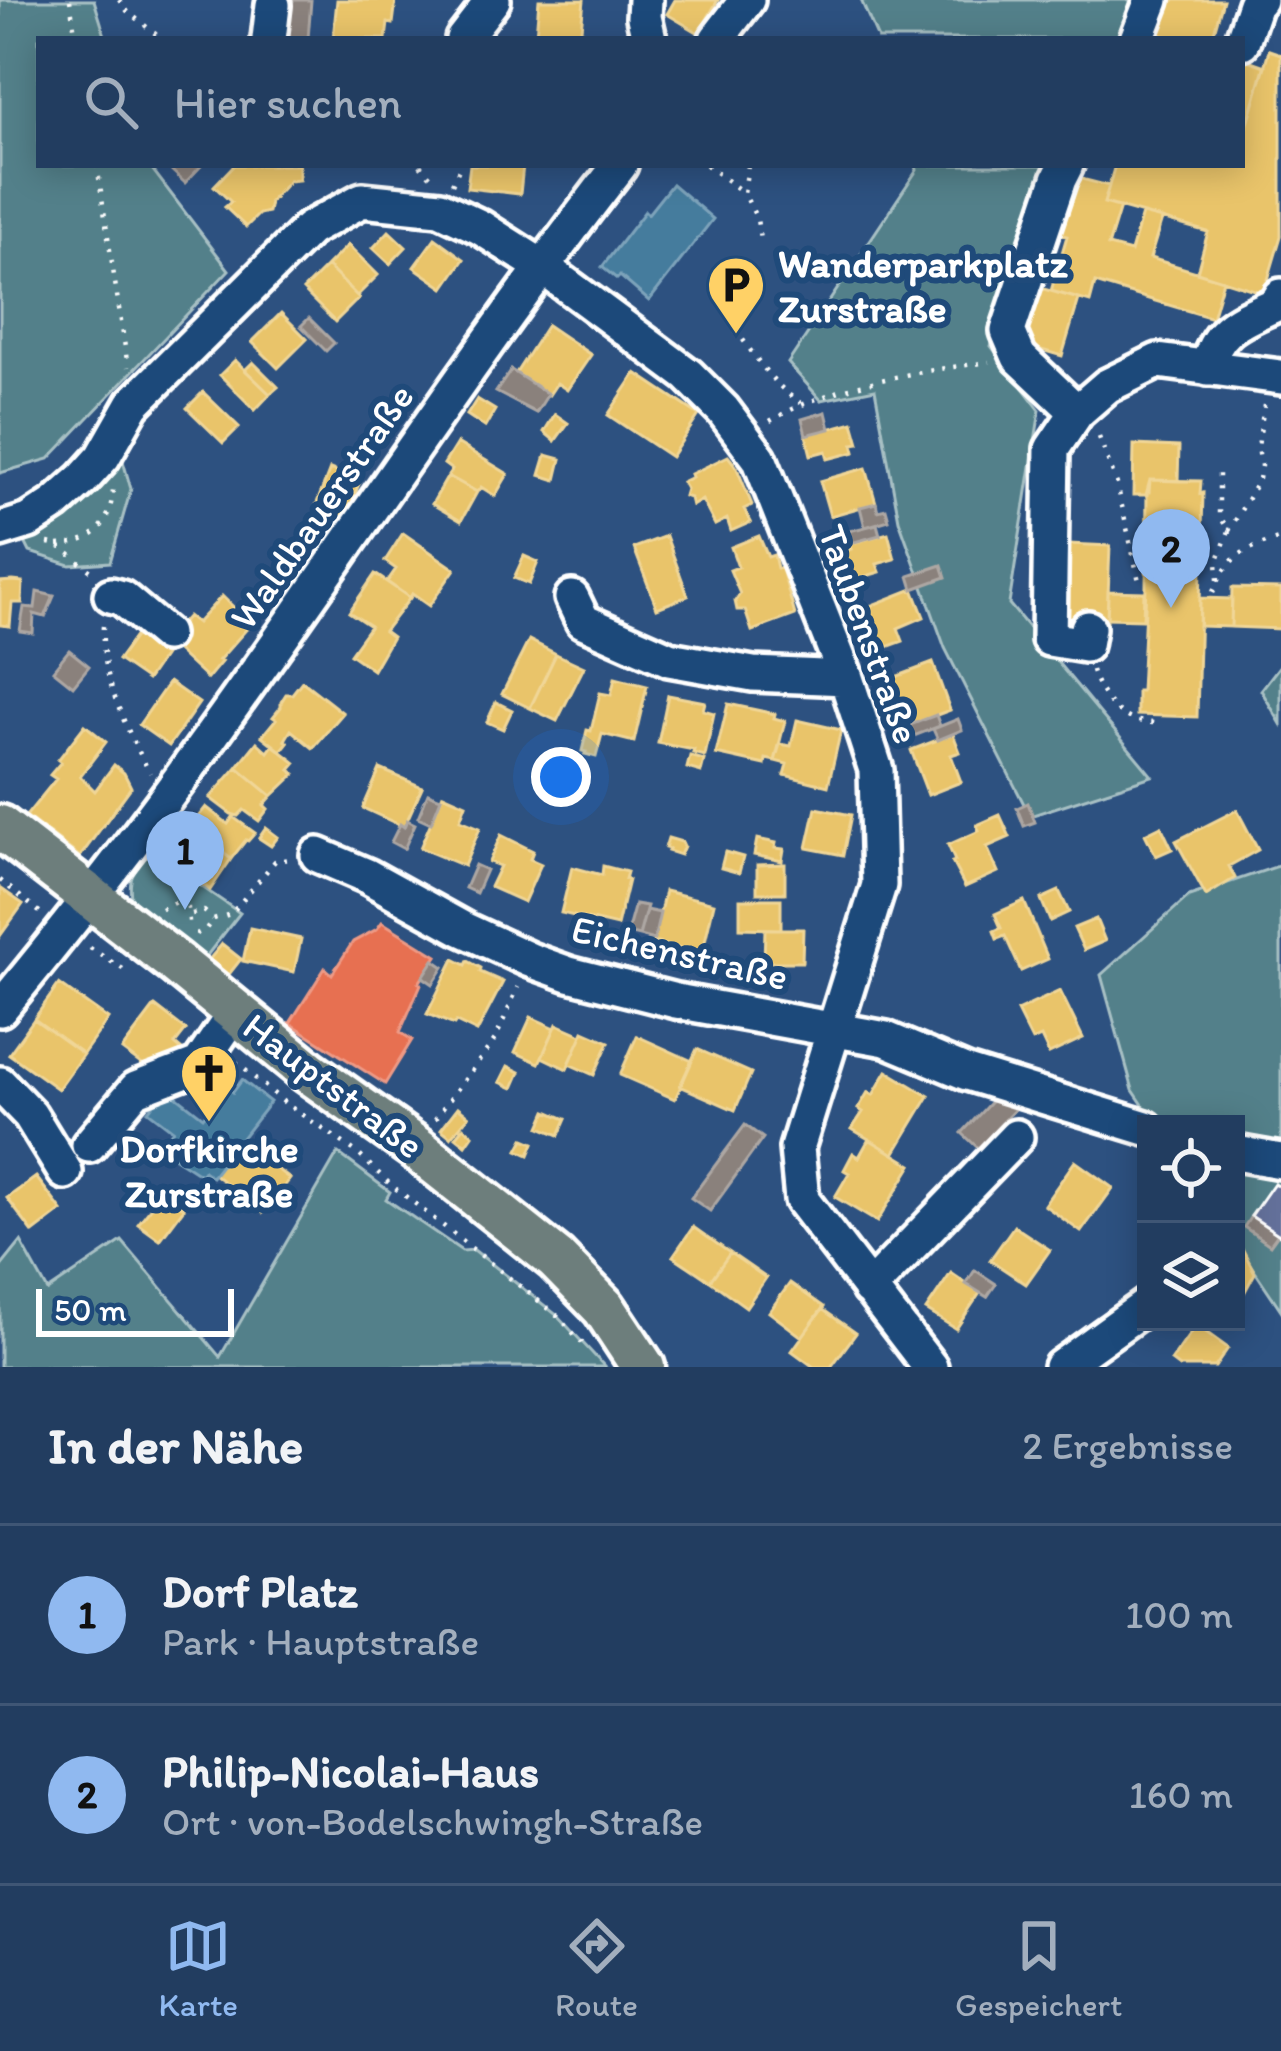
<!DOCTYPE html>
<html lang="de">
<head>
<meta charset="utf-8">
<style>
	body { margin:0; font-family:Itim,sans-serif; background:#2e4869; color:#f1f3f6 }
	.controls { position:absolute; right:36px; bottom:36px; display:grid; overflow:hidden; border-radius:0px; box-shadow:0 6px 30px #0003 }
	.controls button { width:108px; height:108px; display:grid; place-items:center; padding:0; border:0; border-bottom:3px solid #3f5675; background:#223d60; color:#f1f3f6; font:60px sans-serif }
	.scale { position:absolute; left:36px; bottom:30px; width:198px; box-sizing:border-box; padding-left:12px; border:6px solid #fff; border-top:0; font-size:33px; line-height:42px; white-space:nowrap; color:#fff; -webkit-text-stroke:9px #1f4a7a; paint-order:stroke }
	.you { position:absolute; left:561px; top:777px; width:42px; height:42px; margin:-30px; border:9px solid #fff; border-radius:50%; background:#1a73e8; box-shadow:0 0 0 18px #1a73e833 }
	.badge { display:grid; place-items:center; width:78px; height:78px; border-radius:50%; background:#90b9f0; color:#111; font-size:39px; font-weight:700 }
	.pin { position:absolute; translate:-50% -99px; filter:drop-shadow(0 3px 6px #0008) }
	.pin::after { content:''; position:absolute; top:63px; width:42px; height:36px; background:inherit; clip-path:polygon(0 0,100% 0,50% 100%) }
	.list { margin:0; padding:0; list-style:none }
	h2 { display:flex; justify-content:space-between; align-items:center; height:156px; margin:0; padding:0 48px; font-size:51px }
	h2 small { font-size:39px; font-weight:400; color:#a2aebd }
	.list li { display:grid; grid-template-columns:78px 1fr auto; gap:36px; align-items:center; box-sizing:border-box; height:180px; padding:0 48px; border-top:3px solid #3f5675 }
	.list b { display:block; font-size:45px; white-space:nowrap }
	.list p { margin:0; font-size:39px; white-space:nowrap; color:#a2aebd }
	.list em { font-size:39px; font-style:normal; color:#a2aebd }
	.icon { flex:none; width:66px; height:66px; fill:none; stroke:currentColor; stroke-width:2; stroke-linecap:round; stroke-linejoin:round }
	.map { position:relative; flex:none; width:1281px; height:1367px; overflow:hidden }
	.search { position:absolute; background:#223d60; box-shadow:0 6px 30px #0003; left:36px; right:36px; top:36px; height:132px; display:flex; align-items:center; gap:30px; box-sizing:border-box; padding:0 42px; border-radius:0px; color:#a2aebd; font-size:45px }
	.sheet { height:516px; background:#223d60 }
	nav { display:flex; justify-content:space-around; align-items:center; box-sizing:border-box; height:168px; border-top:3px solid #3f5675; background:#223d60; font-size:33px; color:#a2aebd }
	nav a { display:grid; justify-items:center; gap:6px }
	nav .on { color:#90b9f0 }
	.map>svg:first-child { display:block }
	.green { fill:#52808a; stroke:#a8c0c4; stroke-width:3 }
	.homes { fill:#e9c46a; stroke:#f0d697; stroke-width:3 }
	.shops { fill:#e76f51; stroke:#ee9a85; stroke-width:3 }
	.public { fill:#457b9d; stroke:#7da3ba; stroke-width:3 }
	.industry { fill:#8a817c; stroke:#ada7a3; stroke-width:3 }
	.building { fill:#646f9a; stroke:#fff; stroke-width:3 }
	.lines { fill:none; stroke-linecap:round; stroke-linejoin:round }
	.minor-casing { stroke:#fff; stroke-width:42 }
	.major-casing { stroke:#fff; stroke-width:51 }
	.path { stroke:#fff; stroke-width:4.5; stroke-dasharray:3 9; stroke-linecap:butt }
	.minor { stroke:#1f4a7a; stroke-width:33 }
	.major { stroke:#6d7e7c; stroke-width:42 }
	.labels { text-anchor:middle; stroke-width:12; stroke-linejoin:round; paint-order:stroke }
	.poi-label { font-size:39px; font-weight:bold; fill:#fff; stroke:#1f4a7a; text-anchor:start }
	.street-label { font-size:39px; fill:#fff; stroke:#1f4a7a }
</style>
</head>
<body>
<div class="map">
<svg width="1281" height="1367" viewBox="0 0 1281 1367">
	<rect width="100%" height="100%" fill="#2d5180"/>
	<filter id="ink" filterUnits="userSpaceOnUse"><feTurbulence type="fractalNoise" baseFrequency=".00833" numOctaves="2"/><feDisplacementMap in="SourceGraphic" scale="24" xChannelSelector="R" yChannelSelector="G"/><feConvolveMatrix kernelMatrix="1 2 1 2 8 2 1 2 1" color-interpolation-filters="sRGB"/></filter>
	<g filter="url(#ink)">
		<path class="green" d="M0 0H94L106 39H39V165H149L229 270 49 459 0 473Z
			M861 0H1134L1131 20 1121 39H878Z
			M916 165H1056L1043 189 991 346 1040 410 1009 604 1152 776 1030 816 945 648 899 520 875 389 821 400 788 363 917 170Z
			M119 447 131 489 110 562 70 565 30 552 20 532Z
			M1281 664V724L1261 690Z
			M151 852 240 913 201 963 132 906C127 877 132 872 151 852Z
			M1281 865V1310L1236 1243V1124H1156L1133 1090 1101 975 1189 896Z
			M338 1153 390 1192 386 1199 462 1251 474 1250 558 1316 605 1367H0V1268L21 1242 48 1291 122 1241 220 1357Z"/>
		<path class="homes" d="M337 0H396L393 24 388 23 386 39H333Z
			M539 0H584L580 39 536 35Z
			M675 0H718L699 33 667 14Z
			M1160 0H1223L1212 39H1177L1151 32Z
			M1269 50 1281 54V236L1264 293 1197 272 1208 232 1104 203 1115 165H1242V144Z
			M1242 58 1265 66 1248 123 1242 122Z
			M234 165H299V180L289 181 270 202 268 212 259 214 246 227 225 207 231 202 214 186Z
			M470 165H523L520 194 467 188Z
			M1066 175 1109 186 1104 203 1120 207 1108 246 1131 252 1142 214 1162 219 1150 258 1223 280 1212 318 1095 283 1090 302 1051 291 1067 236 1049 232Z
			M389 231 406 247 390 264 373 248Z
			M435 238 464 259 444 288 414 267Z
			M348 245 378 275 357 296 327 266Z
			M327 266 359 298 335 322 303 290Z
			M1033 286 1079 299 1062 356 1017 343Z
			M281 313 307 339 278 368 252 342Z
			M547 325 591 355 567 390 557 383 549 395 516 373Z
			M235 360 270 394 255 410 220 375Z
			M253 362 278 387 270 394 245 370Z
			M636 373 699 415 671 457 608 415Z
			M203 392 239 427 223 443 187 408Z
			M477 399 495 410 485 427 467 415Z
			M555 414 568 423 555 441 544 432Z
			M853 422 859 443 853 444 855 452 828 459 826 451 811 455 806 435Z
			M457 443 508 474 495 496 481 487 477 492 448 476 452 470 444 464Z
			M1134 445 1179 447 1178 481 1150 480 1146 495H1133Z
			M546 455 561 459 556 480 540 475Z
			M728 456 736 466 752 505 744 509 751 522 731 531 727 519 715 525 702 500 692 506 690 498 684 496 686 489 682 482 692 477 691 474Z
			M866 468 876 503 830 516 820 481Z
			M330 469 360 481 345 519 315 508Z
			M448 476 477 492 461 521 432 504Z
			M1150 480 1201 481 1200 494 1203 493 1197 717 1137 715V691H1141L1146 587 1147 492H1149Z
			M403 533 455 569 429 606 412 594 410 598 387 582 396 569 385 561Z
			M888 533 895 559 877 564 880 572 846 582 838 553 851 549 849 544Z
			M666 536 688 596 657 608 634 548Z
			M759 536 768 557 774 555 777 568 782 569 795 615 752 631 745 610H737L735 601 740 594 730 570 738 567 731 547Z
			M1068 544 1110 546 1107 622 1063 621Z
			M524 556 538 562 529 584 514 578Z
			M375 574 410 598 384 631 392 637 373 670 350 654 370 626 349 612Z
			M13 581 23 582 22 603H12L10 626 0 625V582Z
			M1232 588 1281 589V629L1231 627Z
			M913 589 924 617 898 628 903 641 873 652 857 611Z
			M1108 591 1144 592 1143 619 1107 618Z
			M222 596 251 624 219 660 222 661 207 679 166 641 188 616 197 623Z
			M1200 598 1232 599 1231 627 1199 626Z
			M136 635 164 655 147 680 118 660Z
			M529 640 556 654 530 708 502 694Z
			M556 654 584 667 557 721 530 708Z
			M933 663 950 710 902 728 885 681Z
			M615 678 647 686 634 742 602 734 596 757 585 754 586 752 582 751 587 730 591 731 600 693 611 695Z
			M302 681 343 713 313 748 291 730 285 740 288 742 281 751 262 736 276 719 273 717 281 707V702L286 694H292Z
			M169 682 199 703 169 746 139 725Z
			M668 695 705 702 703 710 714 713 705 756 693 753 694 750 658 743Z
			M496 702 512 710 503 729 487 722Z
			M728 704 775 714 774 718 785 721 775 761 766 759 765 765 716 754Z
			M797 720 841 730 828 786 784 775 787 764 775 761 780 744 791 746Z
			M85 725 106 742 80 776 95 791 114 765 124 773 131 787 80 857 26 816 56 779 50 775 61 762 58 760Z
			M953 734 960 752 951 755 961 782 928 795 911 750Z
			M257 742 268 752 273 745 296 763 290 770 295 774 272 796 237 767Z
			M690 756 704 760 701 772 687 768Z
			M237 767 272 796 264 805 268 809 259 821 244 810 238 816 231 814 210 798Z
			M380 769 422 787 404 827 363 808Z
			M443 794 466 804 460 820 480 828 464 866 420 848Z
			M206 807 228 824 233 817 255 833 248 841 246 840 231 859 190 827Z
			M816 808 851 815 843 855 807 848Z
			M1237 810 1258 850 1229 866 1235 878 1206 896 1176 841Z
			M1000 815 1010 837 987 847 998 872 965 887 952 862 955 861 948 845 979 831 977 825Z
			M1161 826 1172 849 1156 856 1145 834Z
			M190 827 231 859 210 890 188 873 196 861 176 846Z
			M266 828 278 837 271 846 259 838Z
			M501 835 533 851 530 859 541 864 524 902 490 887 500 866 489 862Z
			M668 838 682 842 684 846 680 855 668 851 669 849 665 848Z
			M757 839 776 843 775 848 784 849 782 861 754 855Z
			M725 852 743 857 739 873 721 868Z
			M785 864V893H757V865Z
			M603 866 627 872 625 879 628 880 617 926 561 913 572 867 602 875Z
			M0 888 23 904 0 936Z
			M665 891 714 903 702 954 653 942Z
			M1059 891 1069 912 1050 921 1041 899Z
			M740 899H781V929L740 928Z
			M1024 901 1048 959 1021 971 1005 936 997 939 994 931 1001 928 995 914Z
			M1096 919 1105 941 1084 950 1074 928Z
			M250 928 301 939 294 972 243 961Z
			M765 929H803L802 962H764Z
			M222 944 241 959 226 978 207 962Z
			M454 959 466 965 468 961 481 968 480 972 503 982 477 1032 456 1022 454 1025 427 1014Z
			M59 984 108 1019 83 1054 34 1019Z
			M1060 991 1083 1038 1049 1054 1041 1037 1032 1041 1017 1011Z
			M155 1006 186 1030 175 1044 182 1050 171 1065 164 1059 153 1073 122 1050Z
			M531 1017 555 1028 539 1063 515 1052Z
			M34 1019 83 1054 58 1089 9 1054Z
			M557 1024 582 1035 567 1069 542 1057Z
			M584 1031 609 1042 594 1075 569 1064Z
			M637 1036 692 1061 675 1099 620 1075Z
			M697 1049 751 1073 735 1110 680 1086Z
			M508 1066 520 1072 513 1088 500 1082Z
			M887 1071 929 1096 894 1154 852 1129 863 1112 858 1109 868 1092 873 1095Z
			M458 1107 469 1116 451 1137 441 1129Z
			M547 1111 566 1119 559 1135 540 1127Z
			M464 1127 473 1135 466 1145 456 1137Z
			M524 1139 534 1143 529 1155 518 1150Z
			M869 1139 912 1165 877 1222 835 1197 849 1173 844 1170 853 1153 859 1157Z
			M240 1141 290 1179 263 1213 214 1174Z
			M1075 1161 1113 1188 1081 1232 1044 1205Z
			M36 1177 62 1211 33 1233 7 1198Z
			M163 1192 184 1208 160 1240 138 1224Z
			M1014 1226 1050 1250 1026 1284 990 1260Z
			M693 1227 730 1253 710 1281 673 1256Z
			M1236 1248 1243 1250 1255 1273 1243 1295 1236 1296Z
			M730 1253 766 1278 746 1307 710 1281Z
			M951 1273 980 1293 956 1329 926 1310Z
			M790 1283 824 1307 802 1337 769 1312Z
			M822 1309 856 1333 831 1367H814L792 1351Z
			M1196 1325 1228 1348 1215 1367H1179L1171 1361Z"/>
		<path class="shops" d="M382 922 437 956 419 983 421 984 400 1032 412 1040 385 1084 290 1023 325 968 332 974 353 942 377 929Z"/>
		<path class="public" d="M672 184 713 219 649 301 620 276 617 279 602 267 645 211 648 214Z
			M242 1080 270 1102 242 1138 246 1140 243 1144 240 1141 212 1177 204 1171 201 1175 170 1155 177 1146 167 1138 173 1130 148 1111 166 1088 203 1117 208 1111 205 1108 224 1084 233 1092Z"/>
		<path class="industry" d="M291 0H311L308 39H288Z
			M174 165H202L185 183 170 169Z
			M309 318 334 343 326 351 301 326Z
			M511 370 548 394 536 413 496 392Z
			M826 412 830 429 806 435 802 419Z
			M876 503 878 511 886 509 889 520 865 527 860 507Z
			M877 524 880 535 840 546 837 534Z
			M942 565 946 577 913 589 909 576Z
			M37 592 54 596 45 617 34 614 33 633 20 631 24 607 35 608Z
			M69 650 89 666 73 686 53 670Z
			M936 715 940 726 906 739 902 728Z
			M958 719 962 730 938 740 933 729Z
			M428 793 441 798 431 823 418 817Z
			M1028 803 1035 822 1024 826 1017 808Z
			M407 820 415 824 404 849 391 842 400 824 404 827Z
			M475 865 486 870 476 893 465 888Z
			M635 904 647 906 639 936 627 933Z
			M646 910 660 913 654 940 639 936Z
			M434 960 444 967 433 984 423 977Z
			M1001 1091 1017 1107 978 1148 962 1133Z
			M745 1125 763 1138 710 1211 691 1198Z
			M1251 1216 1278 1234 1270 1245 1244 1227Z
			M975 1270 996 1284 987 1297 966 1284Z"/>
		<path class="building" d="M1274 1183 1281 1188V1236L1251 1216Z"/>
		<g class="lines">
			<defs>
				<path id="minor" d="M645 0 644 17 649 39
					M269 39 273 5
					M463 39 493 0
					M717 39 747 0
					M1137 39 1152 0
					M1242 42 1255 4 1259 0
					M1066 165 1059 179 1008 331 1019 357 1077 412
					M1208 368C1215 327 1243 320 1276 304L1281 296
					M0 530 29 521 55 504 83 479 103 457 133 404 309 229 362 200 440 208 480 227 541 266 688 375 723 410 759 458 846 678 876 770 879 885 797 1148 802 1200 930 1367
					M111 595 122 598 165 634
					M572 598 583 621 669 659 753 674 846 678
					M1088 628 1085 645 1049 639 1052 449 1077 412 1107 386 1158 361 1281 377
					M318 855 367 876 463 929 530 960 569 974 676 1001 886 1039 967 1073 1146 1128
					M0 1009C56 941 111 872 163 802 319 592 459 371 620 165
					M0 1084 30 1115 65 1172
					M89 1145 136 1089 199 1065 236 1011
					M1236 1153 1281 1161
					M869 1289 1016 1137
					M1061 1367 1146 1306"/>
				<path id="major" d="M0 827 176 963 308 1071 415 1147 556 1259 604 1308 643 1367"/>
			</defs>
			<use href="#minor" class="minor-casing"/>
			<use href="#major" class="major-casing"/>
			<path class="path" d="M70 0 76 39
				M119 0 128 12 162 39
				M97 165 128 367
				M420 165 432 178
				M706 165 744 193
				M748 165 744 193 757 219 760 240
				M452 184 461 165
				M736 330C755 356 773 386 801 403
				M770 421C835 383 916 372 989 362
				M1099 437 1117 484 1139 581
				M1229 531 1259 479 1261 466 1258 447 1264 405
				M48 543C66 546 77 563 93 572
				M58 545C95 543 111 525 113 488
				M1218 580 1217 562 1229 531 1219 515V473
				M1213 592C1232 552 1240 552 1281 538
				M103 626C100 677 126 728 150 773
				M1092 670C1097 688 1112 711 1131 719 1139 722 1153 723 1162 724
				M158 858C193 885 185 891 190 930
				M0 880 42 914
				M161 909 188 896
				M192 914 204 911 213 919
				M196 934 206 929 213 919 231 914 275 861 291 859
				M90 948 126 971
				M236 1062 285 1103 355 1151 390 1184 558 1316 585 1346
				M435 1119 496 1038 518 987"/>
			<use href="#minor" class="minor"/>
			<use href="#major" class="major"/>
		</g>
	</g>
	<defs>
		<symbol id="parking-pin" viewBox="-11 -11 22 30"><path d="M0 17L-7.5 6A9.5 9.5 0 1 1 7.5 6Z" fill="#ffd166" stroke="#1f4a7a"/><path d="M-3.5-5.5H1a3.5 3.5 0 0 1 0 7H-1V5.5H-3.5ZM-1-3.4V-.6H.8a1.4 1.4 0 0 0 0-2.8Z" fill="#111"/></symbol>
		<symbol id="church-pin" viewBox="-11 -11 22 30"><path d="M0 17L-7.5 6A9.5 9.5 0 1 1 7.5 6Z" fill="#ffd166" stroke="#1f4a7a"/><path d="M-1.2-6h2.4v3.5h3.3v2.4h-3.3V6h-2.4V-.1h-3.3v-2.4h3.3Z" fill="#111"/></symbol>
	</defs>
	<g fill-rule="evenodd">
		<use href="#parking-pin" x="703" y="252" width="66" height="90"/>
		<use href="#church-pin" x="176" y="1040" width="66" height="90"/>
	</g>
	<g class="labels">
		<g class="poi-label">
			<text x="778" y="277">Wanderparkplatz<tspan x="778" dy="45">Zurstraße</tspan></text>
			<text x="209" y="1162" text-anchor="middle">Dorfkirche<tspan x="209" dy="45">Zurstraße</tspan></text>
		</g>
		<g class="street-label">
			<text transform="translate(321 506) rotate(-55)" y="14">Waldbauerstraße</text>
			<text transform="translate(870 634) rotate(70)" y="14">Taubenstraße</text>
			<text transform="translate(680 952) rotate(13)" y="14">Eichenstraße</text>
			<text transform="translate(334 1085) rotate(37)" y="14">Hauptstraße</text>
		</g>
	</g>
</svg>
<div class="controls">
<button><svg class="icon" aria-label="locate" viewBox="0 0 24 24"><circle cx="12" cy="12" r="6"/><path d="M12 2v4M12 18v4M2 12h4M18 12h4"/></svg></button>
<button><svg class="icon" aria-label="layers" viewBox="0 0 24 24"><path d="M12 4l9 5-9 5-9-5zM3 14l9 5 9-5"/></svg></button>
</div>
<div class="scale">50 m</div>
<div class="you"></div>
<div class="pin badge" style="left:185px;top:910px">1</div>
<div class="pin badge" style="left:1171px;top:608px">2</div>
<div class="search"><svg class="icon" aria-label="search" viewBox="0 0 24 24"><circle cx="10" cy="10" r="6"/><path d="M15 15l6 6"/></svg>Hier suchen</div>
</div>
<section class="sheet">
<h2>In der Nähe<small>2 Ergebnisse</small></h2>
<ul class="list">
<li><span class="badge">1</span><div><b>Dorf Platz</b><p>Park · Hauptstraße</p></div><em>100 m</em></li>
<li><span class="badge">2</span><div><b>Philip-Nicolai-Haus</b><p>Ort · von-Bodelschwingh-Straße</p></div><em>160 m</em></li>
</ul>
</section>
<nav>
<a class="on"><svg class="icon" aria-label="map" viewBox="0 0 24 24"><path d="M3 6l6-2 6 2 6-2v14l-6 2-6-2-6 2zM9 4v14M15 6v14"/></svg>Karte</a>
<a><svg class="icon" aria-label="directions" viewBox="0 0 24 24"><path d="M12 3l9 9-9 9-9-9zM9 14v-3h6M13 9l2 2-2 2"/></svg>Route</a>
<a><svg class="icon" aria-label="saved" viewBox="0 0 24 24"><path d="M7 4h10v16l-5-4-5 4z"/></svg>Gespeichert</a>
</nav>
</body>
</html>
